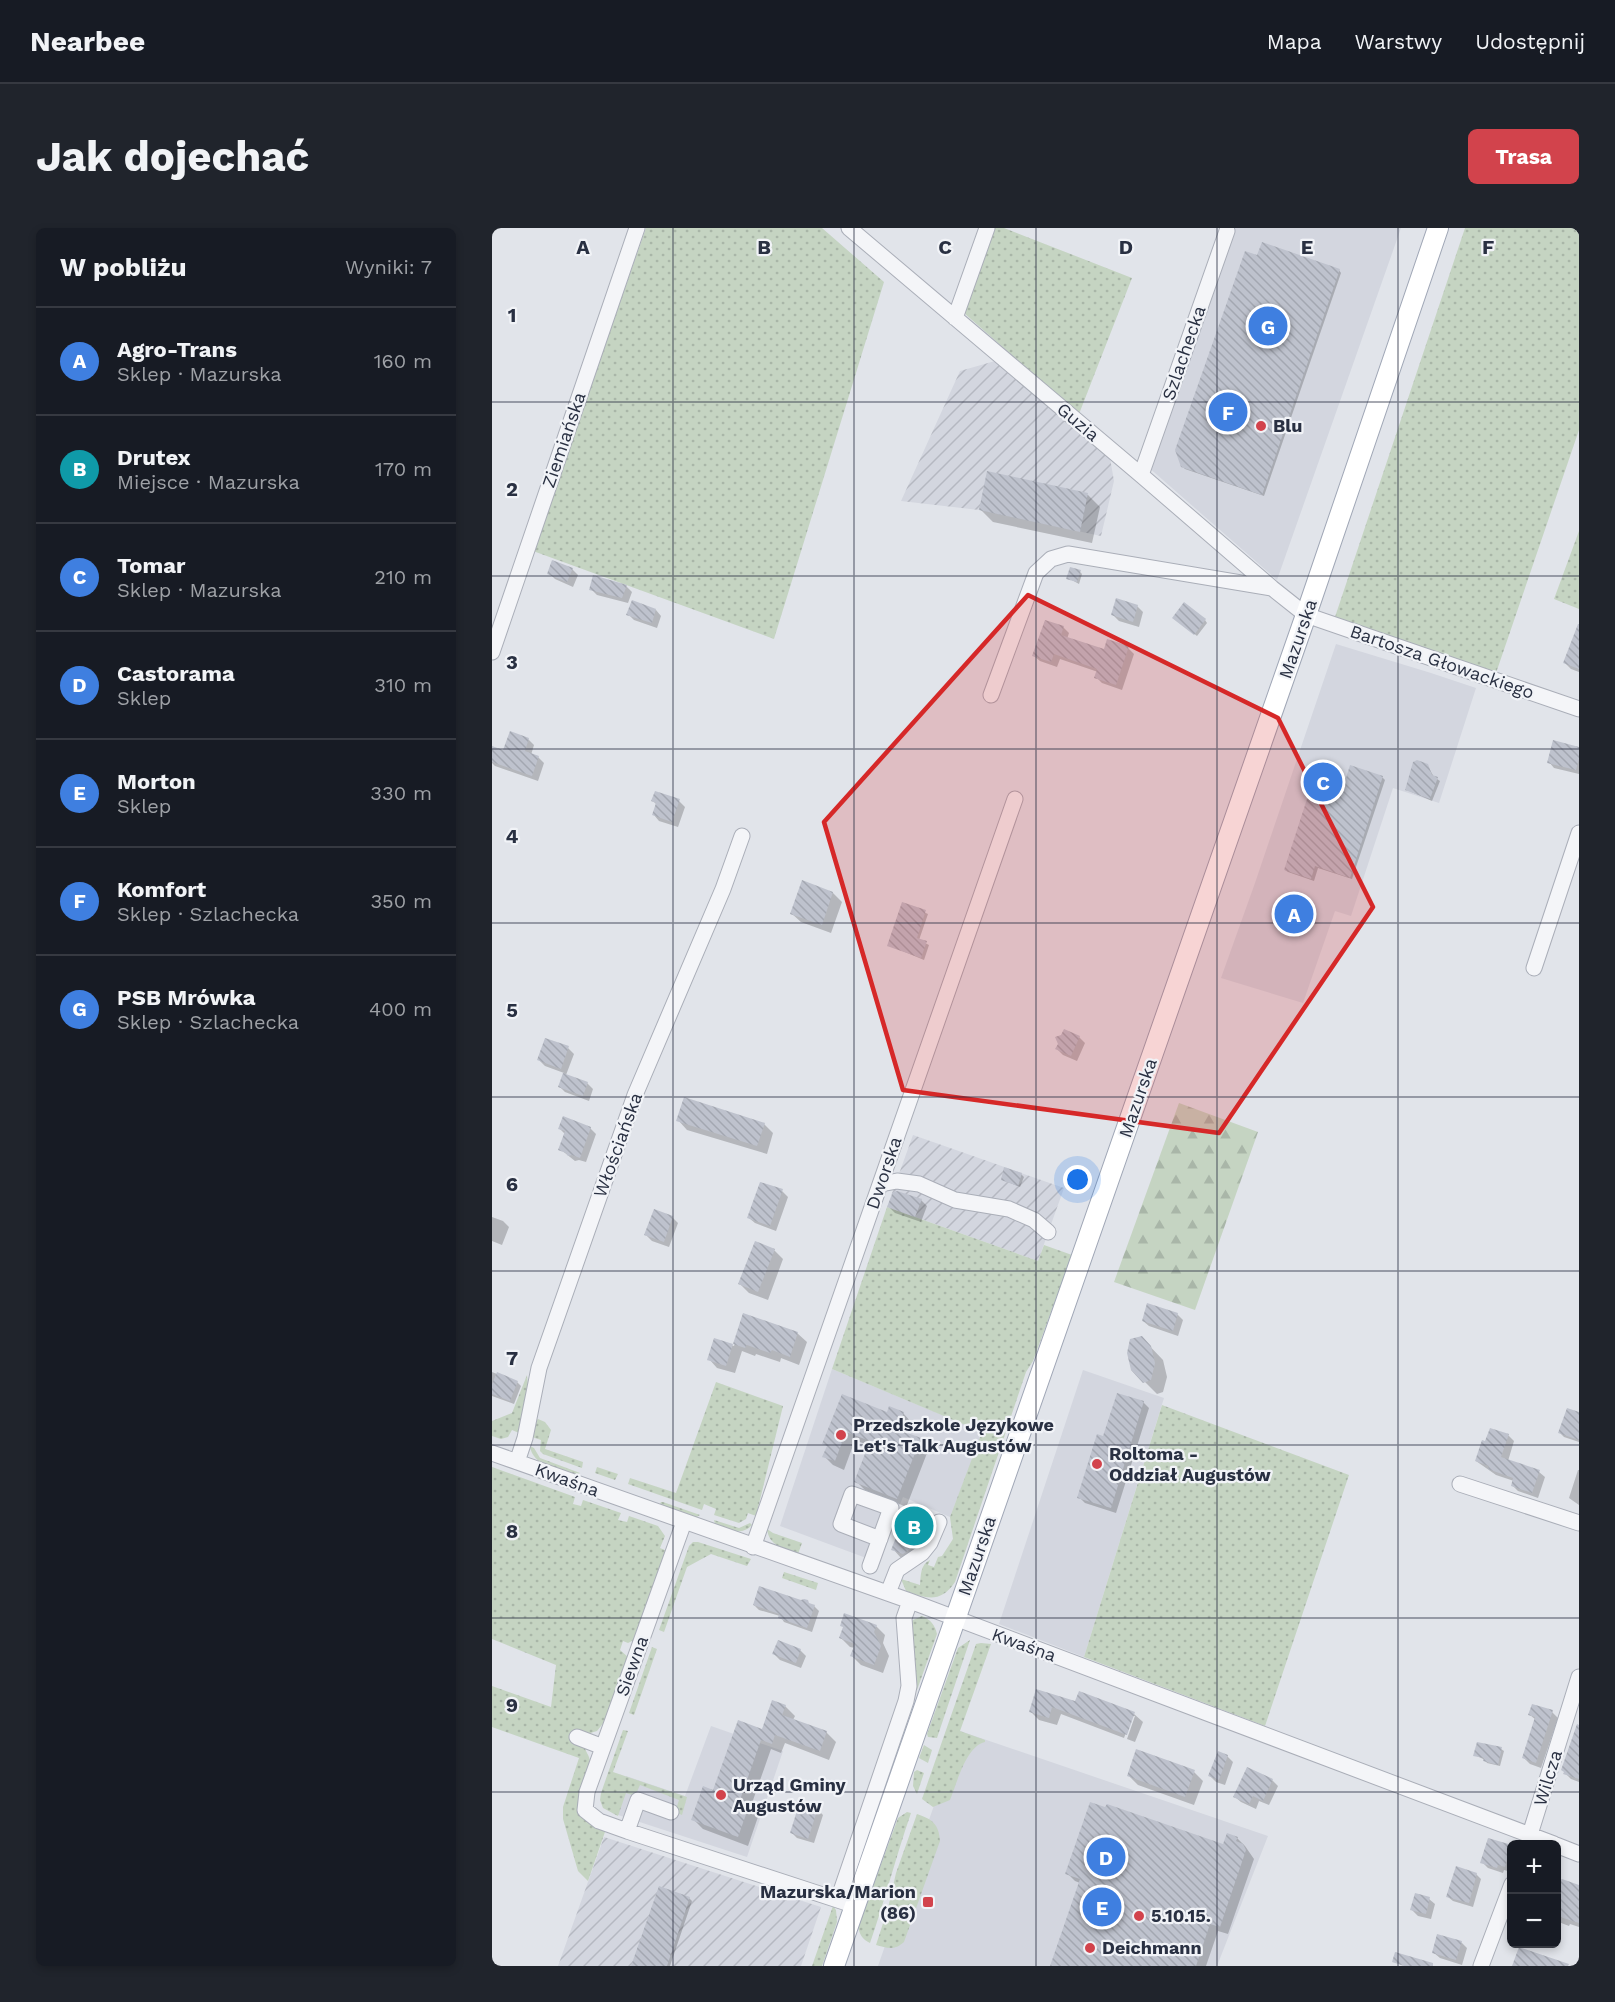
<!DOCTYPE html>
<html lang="pl">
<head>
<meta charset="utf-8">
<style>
	body { margin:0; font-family:"Work Sans",sans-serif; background:#20242c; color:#f1f3f6 }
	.controls { position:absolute; right:18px; bottom:18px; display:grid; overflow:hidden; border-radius:9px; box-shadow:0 3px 9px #0003 }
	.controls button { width:54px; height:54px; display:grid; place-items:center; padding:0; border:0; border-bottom:2px solid #363941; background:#171b24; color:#f1f3f6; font:30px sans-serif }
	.you { position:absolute; left:586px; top:952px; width:21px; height:21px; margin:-15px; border:4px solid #fff; border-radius:50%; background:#1a73e8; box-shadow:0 0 0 9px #1a73e833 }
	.badge { display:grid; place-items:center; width:39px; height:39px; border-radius:50%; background:#d2434c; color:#fff; font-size:20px; font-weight:700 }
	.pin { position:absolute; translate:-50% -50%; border:3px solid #fff; box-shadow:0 2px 6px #0006 }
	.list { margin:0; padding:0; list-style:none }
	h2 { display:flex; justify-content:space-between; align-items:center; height:78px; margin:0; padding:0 24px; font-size:26px }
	h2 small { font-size:20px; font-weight:400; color:#9ea1a6 }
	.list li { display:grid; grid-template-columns:39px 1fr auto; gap:18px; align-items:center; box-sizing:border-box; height:108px; padding:0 24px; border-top:2px solid #363941 }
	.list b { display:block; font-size:22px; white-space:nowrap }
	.list p { margin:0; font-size:20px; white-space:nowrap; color:#9ea1a6 }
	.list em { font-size:20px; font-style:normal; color:#9ea1a6 }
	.map { position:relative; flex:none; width:1087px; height:1738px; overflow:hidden; border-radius:9px }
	header { display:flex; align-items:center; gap:36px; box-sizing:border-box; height:84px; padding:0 30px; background:#171b24; border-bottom:2px solid #363941 }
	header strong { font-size:28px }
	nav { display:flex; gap:33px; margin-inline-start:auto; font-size:21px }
	.intro { display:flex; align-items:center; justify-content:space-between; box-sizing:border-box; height:144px; padding:0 36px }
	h1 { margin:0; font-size:42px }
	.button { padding:15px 27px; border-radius:9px; background:#d2434c; color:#fff; font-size:21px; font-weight:700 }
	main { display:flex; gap:36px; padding:0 36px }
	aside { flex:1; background:#171b24; border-radius:9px; box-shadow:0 3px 9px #0003 }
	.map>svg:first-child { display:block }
	.built { fill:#d3d6df }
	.industrial { fill:url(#industrial-furrows) }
	.grass { fill:url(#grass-dots) }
	.forest { fill:url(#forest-firs) }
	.shadow { fill:#0003 }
	.building { fill:url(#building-back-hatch) }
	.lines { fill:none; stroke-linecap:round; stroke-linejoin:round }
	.minor-casing { stroke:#aaaeb8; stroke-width:17 }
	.major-casing { stroke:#a0a7b6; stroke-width:22 }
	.minor { stroke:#f4f5f8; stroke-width:15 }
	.major { stroke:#fff; stroke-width:20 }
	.marked { fill:#d62828; fill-opacity:0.2; stroke:#d62828; stroke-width:4.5; stroke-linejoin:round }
	.grid { fill:none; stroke:#293042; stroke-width:1.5; stroke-opacity:0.55 }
	.poi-dot { fill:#d2434c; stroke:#f1f3f7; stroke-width:2 }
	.labels { text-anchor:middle; stroke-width:4.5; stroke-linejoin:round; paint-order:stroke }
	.street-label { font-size:18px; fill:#293042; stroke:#f1f3f7 }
	.poi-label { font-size:18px; font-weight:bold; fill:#293042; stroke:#f1f3f7; text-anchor:start }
	.grid-label { font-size:20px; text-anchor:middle; font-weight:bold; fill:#293042; stroke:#f1f3f7; stroke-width:4.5; stroke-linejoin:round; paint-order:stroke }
</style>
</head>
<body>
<header>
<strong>Nearbee</strong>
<nav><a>Mapa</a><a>Warstwy</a><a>Udostępnij</a></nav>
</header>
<div class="intro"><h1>Jak dojechać</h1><a class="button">Trasa</a></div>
<main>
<aside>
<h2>W pobliżu<small>Wyniki: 7</small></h2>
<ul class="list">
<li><span class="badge" style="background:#3f7fe0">A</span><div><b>Agro-Trans</b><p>Sklep · Mazurska</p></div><em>160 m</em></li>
<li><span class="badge" style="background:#0f9aa8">B</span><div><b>Drutex</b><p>Miejsce · Mazurska</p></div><em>170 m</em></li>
<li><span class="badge" style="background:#3f7fe0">C</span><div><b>Tomar</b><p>Sklep · Mazurska</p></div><em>210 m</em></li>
<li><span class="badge" style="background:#3f7fe0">D</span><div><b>Castorama</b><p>Sklep</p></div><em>310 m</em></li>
<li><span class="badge" style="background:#3f7fe0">E</span><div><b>Morton</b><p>Sklep</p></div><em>330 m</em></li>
<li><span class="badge" style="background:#3f7fe0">F</span><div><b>Komfort</b><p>Sklep · Szlachecka</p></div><em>350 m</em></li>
<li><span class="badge" style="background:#3f7fe0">G</span><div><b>PSB Mrówka</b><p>Sklep · Szlachecka</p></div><em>400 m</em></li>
</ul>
</aside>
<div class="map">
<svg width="1087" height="1738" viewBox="0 0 1087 1738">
	<defs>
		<pattern id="industrial-furrows" width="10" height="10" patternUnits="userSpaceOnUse" patternTransform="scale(1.5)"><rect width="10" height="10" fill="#d3d6df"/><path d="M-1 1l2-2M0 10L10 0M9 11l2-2" fill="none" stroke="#b5b8c1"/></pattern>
		<pattern id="grass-dots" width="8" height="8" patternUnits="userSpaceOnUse" patternTransform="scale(1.5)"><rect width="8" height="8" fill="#c5d4c2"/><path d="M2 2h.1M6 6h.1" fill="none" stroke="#a9b6a8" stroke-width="1.8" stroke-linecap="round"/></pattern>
		<pattern id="forest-firs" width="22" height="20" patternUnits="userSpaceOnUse" patternTransform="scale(1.5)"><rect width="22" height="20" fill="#c5d4c2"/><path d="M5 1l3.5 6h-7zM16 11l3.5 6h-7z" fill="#a9b6a8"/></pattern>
		<pattern id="building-back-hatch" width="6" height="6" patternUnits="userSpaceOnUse" patternTransform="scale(1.5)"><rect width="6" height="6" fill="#bec2cd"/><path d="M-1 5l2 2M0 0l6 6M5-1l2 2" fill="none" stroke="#a3a7b1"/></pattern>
	</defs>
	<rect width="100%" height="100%" fill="#e1e4ea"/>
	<path class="built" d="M741 0H909L785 352 655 238Z
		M844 416 939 445 984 460 947 575 901 560 859 688 843 683 811 775 729 750 763 655Z
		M340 1141 491 1204 458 1289 411 1269 385 1334 288 1298Z
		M591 1142 672 1170 592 1429 507 1396Z
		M219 1498 291 1523 255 1629 120 1585 134 1548 193 1568Z
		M468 1503 776 1608 725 1738H386Z"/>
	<path class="industrial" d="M503 133 618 230 622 253 609 308 487 282 409 273 468 143Z
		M421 907 572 960 546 1033 395 979Z
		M112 1609 329 1679 309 1738H66Z"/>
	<path class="grass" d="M154 0H330L392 54 282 411 41 323Z
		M501 0H512L640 50 587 186 472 85Z
		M973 0H1087V202L1004 445 843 389Z
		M1087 303V381L1062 371Z
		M395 979 546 1033 552 1017 580 1027 541 1133 534 1144 463 1354C449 1375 435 1371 414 1363L409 1351 428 1357C429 1347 428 1337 438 1332L436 1337 442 1339 446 1329 450 1328 461 1311 458 1289 490 1204 340 1141Z
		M35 1147 36 1157 27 1205 20 1202 16 1209 9 1211 0 1208V1193L20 1185Z
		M224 1154 291 1178 264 1288 256 1285 254 1291 247 1295 222 1287 224 1281 212 1276 210 1282 136 1256 138 1250 184 1265Z
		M670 1177 857 1247 773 1498 592 1429Z
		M46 1191 53 1194 59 1202 53 1221 91 1234 90 1240 51 1226 48 1223 49 1212 40 1209 41 1195Z
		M38 1218 42 1220 48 1230 88 1245 84 1247C68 1241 40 1238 38 1218Z
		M0 1239 83 1269 81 1276 89 1278 91 1272 129 1285 126 1292 135 1294 137 1288 166 1298 173 1308 168 1320 175 1323 142 1412 136 1415 131 1413 128 1422 136 1429 113 1493 105 1503 95 1506C94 1510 92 1516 93 1520 95 1527 99 1529 98 1537 94 1556 84 1563 88 1583L114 1601 96 1653 86 1643 71 1591V1579L87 1530 0 1499V1458L59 1479 64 1437 0 1411Z
		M105 1239 126 1246 123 1252 103 1245Z
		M169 1274H171L208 1287 203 1290 168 1276Z
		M222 1292 247 1300 258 1295 260 1297C249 1309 236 1301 223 1296Z
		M275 1301 281 1305 310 1315 306 1326C292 1321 277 1318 275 1301Z
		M206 1314 259 1331 255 1338 219 1326 195 1339 172 1404 167 1402 197 1318 201 1314Z
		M292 1344 326 1355 324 1362 290 1350Z
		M430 1388C439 1392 443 1397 445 1406L425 1462H423L419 1395 421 1392Z
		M478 1412 445 1510 436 1509 435 1506 466 1420Z
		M489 1415 499 1416 468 1503 493 1512V1514C474 1518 465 1555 458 1572L441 1579 430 1571 484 1416Z
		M160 1419 165 1421 142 1487 137 1485Z
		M131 1502 136 1503 121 1544 195 1569 190 1587 183 1584 187 1572 148 1557 143 1568 134 1565 126 1588 111 1580 108 1572 109 1565Z
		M432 1517 440 1522 436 1535 427 1530Z
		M425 1542 432 1545 425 1566 421 1558 422 1544Z
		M415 1584 419 1585C404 1628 393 1672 378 1715 370 1711 368 1707 366 1699L406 1590Z
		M425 1586C440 1591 447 1596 448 1613L412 1714C402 1723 395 1720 384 1717L396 1680 404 1645Z
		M341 1678 344 1682 345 1694 330 1738H320Z"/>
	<path class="forest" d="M687 875 766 904 703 1082 622 1054Z"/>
	<path class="shadow" d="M766 29 847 42 849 45 772 268 693 241 690 238Z
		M496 245 596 267 608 279 600 315 501 294 489 282Z
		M80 341 86 347 81 359 63 351 57 345Z
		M588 344 590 346 587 356 576 350Z
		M134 358 140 364 136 375 105 367 99 361Z
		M645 378 651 384 647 399 627 393 621 387Z
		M164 382 169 388 165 400 142 392 136 386Z
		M685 392H713L715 395 705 408Z
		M571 399 577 405 575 411 613 423 636 420 642 426 630 462 610 455 604 449 606 444 568 431 565 439 548 433 542 428Z
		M1080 416 1087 419V444L1079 441 1073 435Z
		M36 511 42 517 39 527 46 529 52 535 46 553 3 538 0 535V525L12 524Z
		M1062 514 1087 520V546L1062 540 1057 534Z
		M935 537 942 549 948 553 940 573 915 562Z
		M859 539 891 550 893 552 860 651 826 640 822 653 796 644 793 642 855 551Z
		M161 573H187L193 579 186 599 167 593 162 587 165 577Z
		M341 665 350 674 339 705 309 694 299 685Z
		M411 675 436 686 427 712 437 717 432 732 396 717Z
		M587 809 593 815 585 833 571 827 565 821 567 816Z
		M76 820 82 826 74 847 95 855 101 861 97 873 73 864 67 858 72 845 53 838 47 832Z
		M186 892 272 896 281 905 275 926 195 902Z
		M98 900 104 906 94 934 87 932 83 933 68 921 73 906 68 901Z
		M529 946 532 949 528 959 511 952Z
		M290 963 296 969 284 1003 263 995 257 990Z
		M429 972 435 978 429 994 403 985 397 979Z
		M0 989 11 993 17 999 10 1017 0 1013Z
		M180 989 186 995 177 1019 160 1013 154 1007Z
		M282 1022 291 1031 276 1072 257 1065 248 1056Z
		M685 1086 691 1092 686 1108 657 1098 651 1093Z
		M252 1087 305 1105 315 1114 307 1137 289 1130 288 1134 264 1126 263 1128 250 1123 243 1145 225 1140 217 1131 223 1112 242 1118Z
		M650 1110 671 1132 675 1149 671 1164 665 1166 640 1141Z
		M0 1144 25 1154 29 1158 22 1176 0 1168Z
		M351 1168 396 1186 411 1185 420 1195 416 1206 428 1211 437 1220 415 1277 439 1287 448 1295 420 1334 409 1330 401 1321 417 1280 373 1262 364 1253 378 1218 363 1212 352 1242 341 1237 332 1228 336 1219 332 1215Z
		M651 1174 657 1180 624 1285 593 1275 587 1269 612 1210Z
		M1076 1182 1087 1186V1214L1072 1209 1068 1205Z
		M1016 1207 1022 1213 1016 1233 1047 1244 1053 1249 1046 1270 1026 1263 1020 1257 1022 1253 1004 1247 984 1233Z
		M1086 1242H1087V1277L1077 1270Z
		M262 1377 322 1378 327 1383 320 1404 292 1394 288 1388 267 1382Z
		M384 1398 393 1407 391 1415 397 1428 391 1445 369 1437 360 1428 363 1420 358 1419 349 1410Z
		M308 1422 314 1428 309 1440 288 1432 282 1426Z
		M545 1463 584 1475 642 1486 651 1494 643 1514 635 1511 643 1488H640L632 1510 569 1486 565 1497 547 1492 539 1484Z
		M293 1478 303 1488 301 1492 334 1504 344 1514 337 1532 293 1515 289 1525 279 1521 259 1578 267 1586 256 1618 211 1601 201 1591 271 1503Z
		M1060 1484 1066 1490 1049 1540 1038 1536 1032 1530 1044 1492 1038 1487Z
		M1084 1518 1087 1519V1554L1079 1551 1073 1545Z
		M1009 1521 1012 1523 1008 1538 995 1535 993 1532 983 1527Z
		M735 1528 741 1534 733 1557 724 1554 718 1548Z
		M702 1544 711 1553 702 1577 646 1557 637 1548Z
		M780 1552 786 1558 777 1577 767 1573 764 1581 749 1574 743 1569Z
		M325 1581 331 1587 322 1615 305 1610 299 1604Z
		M745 1610 753 1618 762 1631 736 1706 726 1703 714 1738H559L588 1655 583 1653 575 1645 732 1618Z
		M1019 1619V1644L1012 1642 1011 1645 996 1640 990 1634Z
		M984 1646 989 1651 981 1679 961 1673 956 1669Z
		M1070 1653 1087 1659V1699L1078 1696 1077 1698 1064 1693V1656Z
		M197 1670 200 1673 178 1738H141Z
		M937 1671 943 1676 939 1691 926 1688 920 1682Z
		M969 1714 975 1720 970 1737 948 1730 942 1725Z"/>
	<path class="building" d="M770 14 848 41 770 267 689 239 683 222 753 23 765 27Z
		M495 243 596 265 588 304 487 282Z
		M60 332 81 340 75 354 55 346Z
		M578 339 589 342 585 354 574 351Z
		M101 347 135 357 130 370 97 362Z
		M624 370 646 377 641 394 619 387Z
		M140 372 164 381 160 395 134 387Z
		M692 374 714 391 702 407 680 390Z
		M553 392 572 398 569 407 612 421 615 411 637 418 624 457 602 450 605 441 562 426 559 434 540 428Z
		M1086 396H1087V441L1071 435Z
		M18 503 37 510 33 523 47 528 40 548 0 534V518L11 522Z
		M1061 512 1087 519V531L1084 542 1055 535Z
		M925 532 936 536 940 547 946 549 938 571 913 562 921 534Z
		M858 537 891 548 858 650 823 638 819 651 792 642 825 540 854 550Z
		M163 563 188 571 180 594 160 587 164 575 159 573Z
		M310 652 341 664 330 697 298 686Z
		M410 674 434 682 425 710 435 713 429 730 395 718Z
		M572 801 588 808 579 828 563 821 566 816 563 809 569 807Z
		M53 810 77 818 69 841 45 832Z
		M71 845 96 854 91 868 66 859Z
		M192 869 273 895 265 918 184 893Z
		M71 888 99 899 88 930 80 927 76 928 74 925 66 922 73 903 66 901Z
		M512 939 530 945 526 958 509 952Z
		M268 954 291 961 278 998 255 990Z
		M405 963 430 971 423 989 395 979 401 964Z
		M162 981 181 988 172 1014 152 1007Z
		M263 1013 283 1021 266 1064 246 1056Z
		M655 1075 686 1085 681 1103 650 1093Z
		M251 1085 306 1104 298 1129 280 1122 278 1125 255 1117 253 1120 241 1116Z
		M650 1108 659 1118 663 1135 659 1152 651 1155 639 1142 635 1125 638 1111Z
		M222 1110 241 1116 234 1138 215 1132Z
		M5 1144 26 1153 18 1173 0 1166V1156Z
		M625 1165 652 1173 619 1280 585 1270 605 1206 611 1208Z
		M350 1166 395 1184 397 1178 412 1184 405 1201 429 1210 405 1271 362 1254 378 1213 354 1204 343 1233 330 1229 335 1218 330 1216Z
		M1075 1180 1087 1184V1212L1066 1205Z
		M998 1200 1017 1206 1009 1229 1048 1242 1040 1265 1019 1258 1021 1250 996 1241 997 1238 983 1233 990 1212 993 1213Z
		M417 1276 440 1285 430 1310 423 1318 411 1326 399 1322Z
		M267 1358 309 1372 312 1371 316 1372 317 1375 323 1377 315 1400 286 1390 287 1386 261 1377Z
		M352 1385 385 1397 382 1404 389 1418 382 1437 358 1428 363 1416 347 1410 351 1399 348 1398Z
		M286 1412 309 1421 304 1435 280 1426Z
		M544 1461 583 1473 587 1463 643 1484 635 1507 560 1479 557 1490 537 1484Z
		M280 1472 294 1477 290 1487 335 1503 328 1523 283 1507 280 1516 269 1512 248 1572 258 1575 246 1609 199 1592 211 1558 221 1562 246 1492 270 1501Z
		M1040 1476 1061 1482 1044 1535 1030 1530 1043 1489 1036 1487Z
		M1085 1496 1087 1497V1551L1071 1546 1072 1544 1069 1542Z
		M985 1514 1010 1519 1006 1537 991 1533 992 1530 981 1528Z
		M644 1521 703 1542 693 1569 635 1548Z
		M726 1523 736 1527 727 1552 716 1548Z
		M755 1539 781 1551 771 1573 761 1568 757 1576 741 1569Z
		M308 1573 326 1580 316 1611 298 1605Z
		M598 1574 613 1579 615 1576 731 1616 735 1605 746 1609 744 1613 751 1616 754 1622 728 1699 718 1696 704 1738H558L588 1651 573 1646Z
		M996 1610 1020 1617 1013 1639 1006 1637 1005 1640 988 1635Z
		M964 1638 985 1645 977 1675 954 1669Z
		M1070 1651 1087 1657V1695L1065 1688V1654Z
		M167 1658 198 1669 175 1738H139Z
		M923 1665 938 1669 934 1686 918 1682Z
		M945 1706 970 1713 964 1732 940 1725Z
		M1027 1719 1077 1736 1076 1738H1020Z
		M903 1724 941 1735V1738H912L900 1734Z"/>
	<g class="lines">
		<defs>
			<path id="minor" d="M357 0 649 247 780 360 814 387 1087 481
				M463 90 495 0
				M649 247 735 3
				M0 424 145 0
				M499 467 544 345 559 331 576 326 780 360
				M1042 740 1087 605
				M389 956 405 953 427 956 463 972 517 981 542 992 556 1004
				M0 1225 418 1373 1062 1616
				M25 1234 33 1210 47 1140 143 867 231 661 250 608
				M968 1256 1087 1295
				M261 1319 523 571
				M378 1338 399 1280 360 1266 349 1296 388 1311
				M396 1365 405 1342 430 1325 438 1315 447 1294
				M85 1509 111 1519
				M179 1584 146 1572 135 1603 355 1675
				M135 1603 107 1593 93 1582 95 1564 192 1294
				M1035 1616 1087 1449
				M1064 1617 1087 1626
				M346 1672 414 1473 417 1458 412 1390 418 1373
				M989 1738 1020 1656"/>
			<path id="major" d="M342 1738 814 387 946 0"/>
		</defs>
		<use href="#minor" class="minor-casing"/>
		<use href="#major" class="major-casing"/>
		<use href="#minor" class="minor"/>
		<use href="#major" class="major"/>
	</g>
	<path class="marked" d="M536 367 786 490 881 679 727 905 411 862 332 594Z"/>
	<path class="grid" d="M181 0V1738M362 0V1738M544 0V1738M725 0V1738M906 0V1738M0 174H1087M0 348H1087M0 521H1087M0 695H1087M0 869H1087M0 1043H1087M0 1217H1087M0 1390H1087M0 1564H1087"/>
	<g class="poi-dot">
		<circle cx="769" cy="198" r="6"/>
		<circle cx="349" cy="1207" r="6"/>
		<circle cx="605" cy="1236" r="6"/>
		<circle cx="229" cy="1567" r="6"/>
		<rect x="430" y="1668" width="12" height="12" rx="3"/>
		<circle cx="647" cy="1688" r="6"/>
		<circle cx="598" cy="1720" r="6"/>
	</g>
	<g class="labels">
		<g class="street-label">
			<text transform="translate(692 125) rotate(-71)" y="6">Szlachecka</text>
			<text transform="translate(586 194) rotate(40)" y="6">Guzia</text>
			<text transform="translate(72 212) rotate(-71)" y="6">Ziemiańska</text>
			<text transform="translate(806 411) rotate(-71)" y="6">Mazurska</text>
			<text transform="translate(950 434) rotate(19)" y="6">Bartosza Głowackiego</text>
			<text transform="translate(646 870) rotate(-71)" y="6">Mazurska</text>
			<text transform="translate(126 917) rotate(-70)" y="6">Włościańska</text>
			<text transform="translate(392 945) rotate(-71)" y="6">Dworska</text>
			<text transform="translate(75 1252) rotate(20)" y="6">Kwaśna</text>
			<text transform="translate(485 1328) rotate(-71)" y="6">Mazurska</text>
			<text transform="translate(532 1417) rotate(20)" y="6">Kwaśna</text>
			<text transform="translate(140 1438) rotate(-70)" y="6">Siewna</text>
			<text transform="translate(1056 1550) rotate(-73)" y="6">Wilcza</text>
		</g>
		<g class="poi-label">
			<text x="781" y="204">Blu</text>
			<text x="361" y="1203">Przedszkole Językowe<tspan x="361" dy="21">Let's Talk Augustów</tspan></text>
			<text x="617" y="1232">Roltoma -<tspan x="617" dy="21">Oddział Augustów</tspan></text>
			<text x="241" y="1563">Urząd Gminy<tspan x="241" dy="21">Augustów</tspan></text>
			<text x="424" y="1670" text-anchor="end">Mazurska/Marion<tspan x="424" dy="21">(86)</tspan></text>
			<text x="659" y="1694">5.10.15.</text>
			<text x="610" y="1726">Deichmann</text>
		</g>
	</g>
	<g class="grid-label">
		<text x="91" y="26">A</text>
		<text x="272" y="26">B</text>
		<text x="453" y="26">C</text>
		<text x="634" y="26">D</text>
		<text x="815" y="26">E</text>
		<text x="996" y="26">F</text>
		<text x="20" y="94">1</text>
		<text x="20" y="268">2</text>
		<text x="20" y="441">3</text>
		<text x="20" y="615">4</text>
		<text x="20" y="789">5</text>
		<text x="20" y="963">6</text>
		<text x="20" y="1137">7</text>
		<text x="20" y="1310">8</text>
		<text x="20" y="1484">9</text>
	</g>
</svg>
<div class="controls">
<button>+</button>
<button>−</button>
</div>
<div class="you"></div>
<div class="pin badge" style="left:802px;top:686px;background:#3f7fe0">A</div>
<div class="pin badge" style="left:422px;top:1298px;background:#0f9aa8">B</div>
<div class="pin badge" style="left:831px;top:554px;background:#3f7fe0">C</div>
<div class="pin badge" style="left:614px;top:1629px;background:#3f7fe0">D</div>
<div class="pin badge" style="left:610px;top:1679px;background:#3f7fe0">E</div>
<div class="pin badge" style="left:736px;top:184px;background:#3f7fe0">F</div>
<div class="pin badge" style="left:776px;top:98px;background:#3f7fe0">G</div>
</div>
</main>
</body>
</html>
